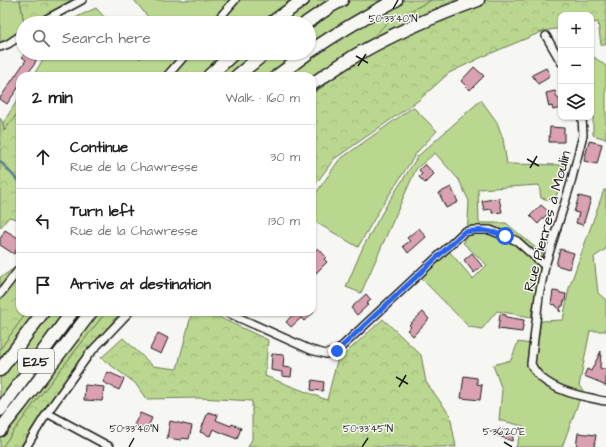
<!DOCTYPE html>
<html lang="en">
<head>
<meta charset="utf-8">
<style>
	body { margin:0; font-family:"Architects Daughter",sans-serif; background:#f6f6f6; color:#222 }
	.controls { position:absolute; right:12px; top:12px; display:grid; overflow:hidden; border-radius:8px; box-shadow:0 1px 3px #0004 }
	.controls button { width:36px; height:36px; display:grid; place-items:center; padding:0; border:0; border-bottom:1px solid #e0e0e0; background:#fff; color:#222; font:20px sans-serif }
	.stop { position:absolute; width:12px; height:12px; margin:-9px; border:3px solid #2563eb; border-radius:50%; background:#fff }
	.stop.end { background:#2563eb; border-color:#fff; box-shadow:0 1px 4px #0008 }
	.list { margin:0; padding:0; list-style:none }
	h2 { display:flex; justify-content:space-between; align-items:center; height:52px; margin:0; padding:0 16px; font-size:17px }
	h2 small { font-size:13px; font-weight:400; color:#767676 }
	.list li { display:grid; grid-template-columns:26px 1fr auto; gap:12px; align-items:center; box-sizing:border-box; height:64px; padding:0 16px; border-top:1px solid #e0e0e0 }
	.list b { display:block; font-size:15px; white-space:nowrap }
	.list p { margin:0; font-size:13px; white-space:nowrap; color:#767676 }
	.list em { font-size:13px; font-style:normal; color:#767676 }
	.icon { flex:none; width:22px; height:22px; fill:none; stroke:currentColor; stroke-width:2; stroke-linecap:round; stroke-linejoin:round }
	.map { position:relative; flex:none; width:606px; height:447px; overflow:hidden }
	.search { position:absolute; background:#fff; box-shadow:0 1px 3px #0004; left:16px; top:16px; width:300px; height:44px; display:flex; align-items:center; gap:10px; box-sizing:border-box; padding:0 14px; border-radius:22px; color:#767676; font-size:15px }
	.panel { position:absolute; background:#fff; box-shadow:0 1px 3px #0004; left:16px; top:72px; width:300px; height:244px; border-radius:12px }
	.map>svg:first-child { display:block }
	.grass { fill:#bad78f; stroke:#6b7a56 }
	.forest { fill:url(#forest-crowns); stroke:#6b7a56 }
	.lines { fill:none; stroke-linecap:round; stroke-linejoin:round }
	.stream { stroke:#578190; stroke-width:2.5 }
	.building { fill:#daa1b1; stroke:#1c1c1c }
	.minor-casing { stroke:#1c1c1c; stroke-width:10 }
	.motorway-casing { stroke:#1c1c1c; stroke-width:15 }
	.minor { stroke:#f6f6f2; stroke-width:7 }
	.motorway { stroke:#f6f6f2; stroke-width:12 }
	.route { stroke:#2563eb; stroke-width:5 }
	.ticks { fill:none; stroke:#1c1c1c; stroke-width:1.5 }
	.labels { text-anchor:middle; stroke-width:3; stroke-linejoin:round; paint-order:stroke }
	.shield { fill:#f6f6f2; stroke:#5d5d5c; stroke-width:1 }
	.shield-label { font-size:14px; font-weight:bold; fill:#1c1c1c }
	.street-label { font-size:15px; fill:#1c1c1c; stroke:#f6f6f2 }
	.ticks-label { font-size:10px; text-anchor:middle; fill:#1c1c1c; stroke:#f6f6f2; stroke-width:3; stroke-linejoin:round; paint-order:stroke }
</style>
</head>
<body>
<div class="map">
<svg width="606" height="447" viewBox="0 0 606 447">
	<defs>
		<pattern id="forest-crowns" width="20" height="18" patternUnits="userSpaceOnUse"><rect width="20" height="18" fill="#bad78f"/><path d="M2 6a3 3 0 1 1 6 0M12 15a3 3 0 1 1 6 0" fill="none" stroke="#9fb87b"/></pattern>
	</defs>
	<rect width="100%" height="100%" fill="#f6f6f2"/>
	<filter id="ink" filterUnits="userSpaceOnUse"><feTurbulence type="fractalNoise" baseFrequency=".025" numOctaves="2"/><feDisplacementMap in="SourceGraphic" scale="8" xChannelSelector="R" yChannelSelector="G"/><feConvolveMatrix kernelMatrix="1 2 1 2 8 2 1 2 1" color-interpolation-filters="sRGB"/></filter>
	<g filter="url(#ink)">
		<path class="grass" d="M0 0H20L24 23H23V29L18 35 0 44Z
			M134 0H232L211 23H153Z
			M240 0H432L388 22 324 86 312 94V76H172L191 53H309V23H218Z
			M96 8 108 21 112 23H67L79 16Z
			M45 53H138L140 59 142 53H185L164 76H33L42 61Z
			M594 57 606 66V139L593 135V112L591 101V67Z
			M20 96V110L4 131 3 123Z
			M481 100 497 122 503 139 507 164 565 165 555 201 541 198 539 185 478 189 479 223H506L543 254 531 317 497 311 482 329 469 327 421 278 449 251 473 279 487 265 463 243 467 237 469 201 459 180 435 153 416 169 361 293 346 287 363 247 386 206 418 156Z
			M413 107 437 131 417 152 380 209 358 247 312 220V199L339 160Z
			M604 190H606V249L594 257 598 293 606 300V331H590L579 386 583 390 562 447H516L523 426 499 420 502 390 493 365 511 360 518 342 537 345 541 321 563 320 569 288Z
			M27 312H106L39 397 2 447H0V349Z"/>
		<path class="forest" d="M20 0H78L33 23H24Z
			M432 0H606V44L601 45 598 22 591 23V15H561V28L544 31 482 57 449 73 419 100 334 159 312 189V94L324 86 388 22Z
			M20 110V220L9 217 0 228V118L3 123 4 131Z
			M20 264V312H27L0 349V277L3 276Z
			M106 312H121L84 356 20 447H2L39 397Z
			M192 312H208L268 340 265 376 327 400 337 361 383 319 421 355 426 382 450 415 456 447H415L414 446 412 447H248L252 439V401L200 398 146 399 135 383 101 358 123 338 153 366 177 369Z"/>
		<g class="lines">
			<path class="stream" d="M0 161 20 183"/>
		</g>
		<path class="building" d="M25 53H34L37 57 34 65 26 76H20V85L7 104 0 99V98L26 60 22 57Z
			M474 67 484 76 470 90 461 81Z
			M546 68 550 75 547 77 548 78 538 84 532 75Z
			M555 91 557 98H559L561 108 553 110 552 106 549 107 546 93Z
			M550 127 564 128V142H549Z
			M589 141 602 144 597 164 584 161Z
			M425 164 434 174 425 183 419 177 422 174 419 170Z
			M451 187 458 202 446 208 439 193Z
			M579 196 591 199 583 225 576 223 579 213 574 212Z
			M499 198 502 212 492 213V209L484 210 482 201Z
			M541 205 549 212 538 224 530 216Z
			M419 228 426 237 408 253 403 246 410 241 407 238Z
			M5 230 20 239V243L14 254 0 245V239Z
			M318 248 326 257 324 259 327 262 316 273 312 269V254Z
			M560 249 574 253 569 269 556 265Z
			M472 253 482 266 474 273 464 260Z
			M553 291 560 292V293L566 294 565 301H564L563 306H561L560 312 556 305 551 304Z
			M366 294 371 300 366 304 368 305 357 315 351 308Z
			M295 312H314L304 321 301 318 291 327 286 322Z
			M423 312 429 319 413 336 407 330 411 327 409 325Z
			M500 314 506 315V317L524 320 522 332 498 329Z
			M158 333 168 338 161 354 150 349Z
			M601 351 600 368 606 370V386L597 382V381L584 376 587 369 591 371Z
			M272 354 284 355 283 367 292 368 291 377 282 376V372L271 370Z
			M108 372 124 379 119 390 103 382Z
			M464 376 477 378V384L482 385 480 400 461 398Z
			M312 380 324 382 323 391 311 390Z
			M85 385 104 387 102 401 84 400Z
			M208 412 218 415 216 420 231 426 232 424 241 428 237 439 213 429 210 436 200 432Z
			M140 413 152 418 146 431 134 425Z
			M170 421 192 426 189 439 181 438V440L167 438Z
			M499 428 514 433 512 441 496 435Z
			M578 433 596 435 594 447H576Z"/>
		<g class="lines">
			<defs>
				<path id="minor" d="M39 23 82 0
					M215 23 235 0
					M546 36 561 62
					M0 47 8 44 23 34
					M167 76 187 53
					M582 117 583 135 570 186 545 266 539 296 531 364C540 385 570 394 591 398 596 399 601 401 606 401
					M0 294 20 268
					M226 312 311 350 326 354 337 351 464 232 474 230H490L505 236 517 241 545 266
					M47 413 110 447
					M26 447 47 413 89 354 129 312"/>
				<path id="motorway" d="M271 23 303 0
					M306 23 331 6 342 0
					M309 52C337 33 366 16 396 0
					M209 76 234 53
					M237 76 265 53
					M277 76 308 53
					M312 84C327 74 343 63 358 54 396 32 437 15 478 0
					M0 370 43 312
					M0 410 72 312
					M0 430 20 405 91 312"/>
			</defs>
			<use href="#minor" class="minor-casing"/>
			<use href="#motorway" class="motorway-casing"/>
			<use href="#minor" class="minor"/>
			<use href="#motorway" class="motorway"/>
		</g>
	</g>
	<g class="lines" filter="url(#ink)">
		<path class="route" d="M337 351 464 232C481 229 489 230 505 236"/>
	</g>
	<path class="ticks" d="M393 9 398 0M356 56 368 63M358 66 366 54M527 159 539 166M530 168 537 156M396 377 408 384M399 387 406 375M504 442 512 447M129 447 134 438M362 447 368 438"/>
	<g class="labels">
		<rect class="shield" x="18" y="349" width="36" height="24" rx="3"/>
		<g class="shield-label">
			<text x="36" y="366">E25</text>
		</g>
		<g class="street-label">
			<text transform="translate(547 221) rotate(-75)" y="5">Rue Pierres à Moulin</text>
		</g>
	</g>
	<g class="ticks-label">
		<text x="393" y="22">50°33'40"N</text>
		<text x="134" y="432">50°33'40"N</text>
		<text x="368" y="432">50°33'45"N</text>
		<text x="504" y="435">5°36'20"E</text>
	</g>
</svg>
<div class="controls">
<button>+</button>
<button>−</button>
<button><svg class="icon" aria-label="layers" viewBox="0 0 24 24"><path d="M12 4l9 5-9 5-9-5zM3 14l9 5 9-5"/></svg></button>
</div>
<div class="stop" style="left:505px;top:236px"></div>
<div class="stop end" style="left:337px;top:351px"></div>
<div class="search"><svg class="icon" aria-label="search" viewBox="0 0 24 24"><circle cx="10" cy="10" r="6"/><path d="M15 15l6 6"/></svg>Search here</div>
<section class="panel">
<h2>2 min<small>Walk · 160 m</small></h2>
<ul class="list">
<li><svg class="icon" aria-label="ahead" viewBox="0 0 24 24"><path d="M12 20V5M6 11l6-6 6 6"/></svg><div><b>Continue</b><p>Rue de la Chawresse</p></div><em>30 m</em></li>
<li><svg class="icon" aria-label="left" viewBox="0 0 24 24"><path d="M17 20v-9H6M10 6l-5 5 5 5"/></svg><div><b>Turn left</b><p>Rue de la Chawresse</p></div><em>130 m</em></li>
<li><svg class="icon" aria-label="arrive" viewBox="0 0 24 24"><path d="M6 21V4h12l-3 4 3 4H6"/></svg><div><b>Arrive at destination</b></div></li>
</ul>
</section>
</div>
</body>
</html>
